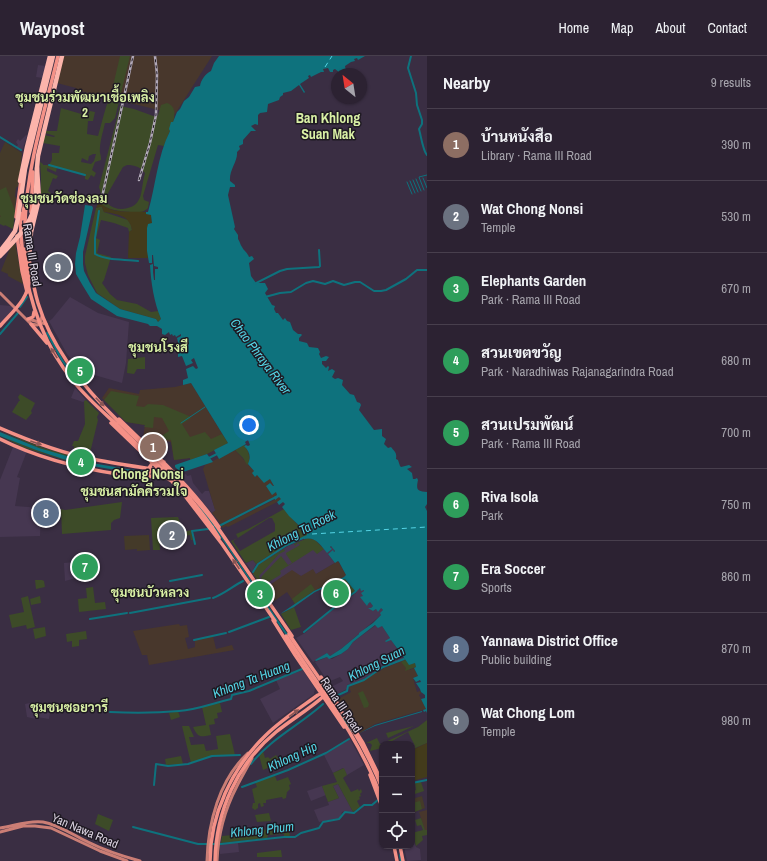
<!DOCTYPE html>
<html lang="en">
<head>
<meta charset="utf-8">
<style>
	body { margin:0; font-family:"Archivo Narrow",Sarabun,sans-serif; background:#342a3a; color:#f1f3f6 }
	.controls { position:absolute; right:12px; bottom:12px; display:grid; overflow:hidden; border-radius:8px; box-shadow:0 1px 3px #0004 }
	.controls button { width:36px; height:36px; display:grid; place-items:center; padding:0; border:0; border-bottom:1px solid #483f4d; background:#2c2232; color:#f1f3f6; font:20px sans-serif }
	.compass { position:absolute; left:331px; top:12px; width:36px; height:36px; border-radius:50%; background:#2c2232; box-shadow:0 1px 3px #0004; rotate:330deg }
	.you { position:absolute; left:249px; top:369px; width:14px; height:14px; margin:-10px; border:3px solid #fff; border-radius:50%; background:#1a73e8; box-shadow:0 0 0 6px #1a73e833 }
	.badge { display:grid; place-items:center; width:26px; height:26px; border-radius:50%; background:#0b8043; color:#fff; font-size:13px; font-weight:700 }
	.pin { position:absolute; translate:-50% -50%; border:2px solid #fff; box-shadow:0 1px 4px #0006 }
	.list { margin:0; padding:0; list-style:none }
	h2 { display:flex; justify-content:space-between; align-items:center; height:52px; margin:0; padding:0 16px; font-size:17px }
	h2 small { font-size:13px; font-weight:400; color:#a6a4ac }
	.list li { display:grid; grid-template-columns:26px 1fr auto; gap:12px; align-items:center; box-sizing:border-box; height:72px; padding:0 16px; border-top:1px solid #483f4d }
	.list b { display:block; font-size:15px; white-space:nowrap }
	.list p { margin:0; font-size:13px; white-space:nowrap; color:#a6a4ac }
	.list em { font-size:13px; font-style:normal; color:#a6a4ac }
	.icon { flex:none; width:22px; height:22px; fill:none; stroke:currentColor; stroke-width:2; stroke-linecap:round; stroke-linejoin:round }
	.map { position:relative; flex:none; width:427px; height:805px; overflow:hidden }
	header { display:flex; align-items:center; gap:24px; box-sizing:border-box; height:56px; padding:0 20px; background:#2c2232; border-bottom:1px solid #483f4d }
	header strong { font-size:19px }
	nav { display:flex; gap:22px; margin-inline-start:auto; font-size:14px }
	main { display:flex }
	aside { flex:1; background:#2c2232 }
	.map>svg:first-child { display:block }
	.built { fill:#463751 }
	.industrial { fill:#48372c }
	.education { fill:#443a29 }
	.green { fill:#3d4b28; fill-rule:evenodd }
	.sand { fill:#433b1b }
	.water { fill:#0e727d }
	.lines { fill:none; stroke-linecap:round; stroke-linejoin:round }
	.stream { stroke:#0e727d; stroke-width:1 }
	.canal { stroke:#0e727d; stroke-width:2 }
	.ferry { stroke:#54d4e5; stroke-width:1; stroke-dasharray:5 4; stroke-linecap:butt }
	.secondary { stroke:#cb7e75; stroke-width:3 }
	.primary { stroke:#f49187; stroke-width:3.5 }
	.highway { stroke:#fcb4ab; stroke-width:4.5 }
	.rail-casing { stroke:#b1a8b8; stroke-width:2.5 }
	.rail { stroke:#1e1922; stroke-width:1; stroke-dasharray:3; stroke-linecap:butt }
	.primary-bridge { stroke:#f49187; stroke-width:3.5 }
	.highway-bridge { stroke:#fcb4ab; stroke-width:4.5 }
	.oneway { fill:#895554 }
	.labels { text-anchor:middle; stroke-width:3; stroke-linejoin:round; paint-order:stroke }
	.street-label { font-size:12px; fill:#dbd3e1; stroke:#1e1922 }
	.neighbourhood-label { font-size:13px; font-weight:bold; fill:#d9f0a5; stroke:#1e1922 }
	.water-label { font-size:13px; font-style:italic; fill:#54d4e5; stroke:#1e1922 }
	.quarter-label { font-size:14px; font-weight:bold; fill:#d9f0a5; stroke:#1e1922 }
</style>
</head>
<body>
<header>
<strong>Waypost</strong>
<nav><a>Home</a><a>Map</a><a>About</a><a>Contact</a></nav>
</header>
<main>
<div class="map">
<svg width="427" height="805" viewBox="0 0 427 805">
	<rect width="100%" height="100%" fill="#3a2e43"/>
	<path class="built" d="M38 9 46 10 43 22 36 21Z
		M26 79 27 80 22 95 16 91 18 89 16 86 18 83 20 85Z
		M70 241 98 257 129 266 126 307 122 327 91 318 71 303 67 298 49 265 52 263Z
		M0 249 11 250 14 253 0 269Z
		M75 332 86 344 83 346 71 342Z
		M13 391 27 395 17 421 20 422 15 450 41 452 40 480 0 481V424Z
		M186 418 187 420 191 419 193 427 202 438 205 435H209L215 453 219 452 212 457 180 420Z
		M308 482 323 492 327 496 332 490 335 495 328 498 335 507 316 518 301 520 290 516 264 533 253 518 258 509 288 490Z
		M253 504 256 508 252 516 246 507Z
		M74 506 76 522 65 525 64 507Z
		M369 528 371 532 364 535 363 540 368 548 370 546 373 550 371 552 373 555 376 553 378 555 377 551 380 548 381 550 380 551 383 554 381 559 341 593 330 600 327 597 313 606 296 582 305 577 327 558 356 537 358 533 360 532 361 534 368 532 367 529Z
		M376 569 382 570 390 582 386 585V586L391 583 403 603 382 610 364 623 347 629V633L335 639 331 631 343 625 340 621 328 626 315 606 327 601 332 603 341 598 348 593 353 586Z
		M303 614 315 632 314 638 273 667 260 643 280 633 276 624Z
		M30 647 38 648 37 656 50 657 49 663 37 661 36 663 27 661 25 648Z
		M350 683 364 709 347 719 343 712 333 717 324 699Z
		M338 728 353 756 345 755 342 756 340 762 319 766 314 754 329 749 328 746 339 742 333 730Z
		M322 730 326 739 311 745 307 735Z
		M412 778 416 791 420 793 421 804 407 805 404 790H412Z
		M238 786 239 796 220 798V788Z"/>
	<path class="industrial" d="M63 0H212L175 58 76 34V32L57 27Z
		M191 327 228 387 207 398 190 404V402L174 404 171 386 159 384V389L148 388 143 382 145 369 126 366 102 342 109 332 139 338 140 334 175 331Z
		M235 394 254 415 255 421 257 419 270 423 274 430H273L270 427 266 430 272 438 276 436 278 439 221 468 212 457 217 453 215 454 203 413 205 409Z
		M280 441 282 443 277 446 228 471 226 470 223 472 221 470Z
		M338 505 346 519 344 521 314 535 295 548 287 536 273 546 264 533 292 514 301 520 313 513 316 518Z
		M179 568 180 570 187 569 189 581 185 582 188 593 195 591V584L213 580 216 593 232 589 234 594 149 609 147 599H142L133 575Z
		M405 604 410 614 414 612 418 620 413 622 417 636 420 635 421 637 419 639 426 653 375 668 360 677 338 643 351 636 349 631 362 625 371 619 380 615 384 612Z
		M427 754V774L425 775 419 756Z"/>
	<path class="education" d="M5 86 22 97 20 117 18 130 16 132 15 140 16 142 13 173 0 166V97Z
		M15 186 23 228 8 220V218L1 215 11 190Z
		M149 479 150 494 137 495V493L125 494 124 480Z
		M422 740 425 752 412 757V743Z"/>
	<path class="green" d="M120 0H130L115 62 110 67H105C103 76 99 88 100 97 101 100 101 102 101 104L95 106 92 114 96 117 94 121 91 119 88 124 85 123V119L57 111 56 116 47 112V115L58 120 56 123 53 122 48 135 51 137 50 138 47 137 45 142 41 141V119L40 106 43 108V109H49L52 104V97H59L60 90 43 87 44 79 54 81 55 80 45 77V75H57L61 52 88 60 90 55 95 56 93 65H88L87 78 98 80 104 58 107 48 109 47ZM93 98H96L94 105 91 108 81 106 82 102 88 105 89 100Z
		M167 47C184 53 167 79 164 90L158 89 143 140 144 144 149 146 148 152C146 154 143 156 140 156 132 157 98 155 99 143 99 141 100 140 101 138L99 131 120 50 134 53 156 61 158 59 161 49ZM127 109C135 109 140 111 145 117 140 134 145 151 122 153 116 153 111 151 107 147L108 137 123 111Z
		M6 131 15 155 13 173 5 169 4 170 0 168V161H1L0 159V134Z
		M99 151H102L104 156 128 164 131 169 132 174 129 176 128 172 114 167 101 164 96 182 100 184 97 197 111 201 104 224 102 227 110 238 117 244 137 248 151 256 158 255 161 263 158 266 156 263 120 253 97 237 88 219 85 207V200L96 152Z
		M145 301V313H137L134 318 127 317 128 303Z
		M70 306 85 316 86 317 83 318 81 322Z
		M111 335 139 340 136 350 144 351 148 348 163 349 189 360 191 362 182 368 190 381 205 376 211 383 222 378 228 387 207 398 190 404V402L174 404 171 384 160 383V381L169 375 162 362 154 361 153 372 144 371 145 369 126 366 104 344Z
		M20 338 35 347 31 355 32 357 26 364 12 356 19 345H20L18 341Z
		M86 344 99 357 97 361 98 364 89 401 73 398 74 390H72L74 385H78L85 368 84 345Z
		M0 375 44 392 92 406 91 411 64 404 25 392 0 380 36 394 69 405 70 402 39 392Z
		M244 389C249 396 250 399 249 407L247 409 243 402 235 394Z
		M122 446 120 462 114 464 111 467V474L62 478 61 453 65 454Z
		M284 453 296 467 307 477V480L287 488 256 508 253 504 246 507 231 485 238 482 236 478 248 473ZM269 462H272L275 468V475L240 495 233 485Z
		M178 461 181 469 171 470 169 478 159 479 160 494H153L151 462Z
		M182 472 184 476 191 474 193 484H191L190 479 184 480 181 477H176L175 474Z
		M308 482 315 484 324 493 317 498 313 494 280 515 281 517 280 519 267 527H265L261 522 262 520 281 500 288 509 292 507 286 498V497L300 489 298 487 295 490 294 488Z
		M284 493 285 495 279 498 259 520 261 525 259 526 253 518 258 509Z
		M95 504 96 517 76 522 74 506Z
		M345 522 355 535 345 543 334 527Z
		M35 524H42L44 525 45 531 36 533Z
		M311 528 315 534 295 548 292 543Z
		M93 531 95 547 105 546 106 553 79 556 78 543 87 542 86 532Z
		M28 540 35 571 27 573 26 569 12 572 9 559 24 556 21 542Z
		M40 540 41 547 31 549 30 543Z
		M294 551 301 571 291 574 281 558Z
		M45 571 46 580 35 583 33 573Z
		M86 575 87 583 79 584V590L72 591V585L67 586 66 578Z
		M405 604 411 608 415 607 416 611 405 615 406 612 401 606Z
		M363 635 369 648 368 651 364 652 358 637Z
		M220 647 222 656 217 657 218 662 214 663 215 668 209 669 211 679C200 681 198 682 193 671L206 669 202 651Z
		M178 655 180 661 171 664 169 657Z
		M427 664V687L413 693 415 690 408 676 387 688H382V692L370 695 372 689 370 687H366L377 682 380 688H381L418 671Z
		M182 670H189L194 681H189L191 689 204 688 206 695 218 693 216 680 230 678 235 699 213 700 191 707Z
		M414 670 388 682 386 677Z
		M263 695 265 702 268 701 270 703 276 699 279 704V707L263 714 259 699Z
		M181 700 183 708 166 709 165 703Z
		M344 712 347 719 343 722 351 736 358 733 359 735 361 733 362 736 360 738 361 740 359 741 360 743 357 745 360 751 353 756 338 728 333 730 339 742 328 746 322 730 337 726 333 717Z
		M275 720 277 725 288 721 291 728 289 729 290 733 287 736 286 742 283 743 282 741 266 744V747H263L264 750 261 751 260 747 258 748V752L255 754 252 752 253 747H255L252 733 257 731 255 726Z
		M421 726 424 735 415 738 414 740 412 741V736L416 734 415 727Z
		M420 745 422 753 414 756 413 753H412V747Z
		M269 757 271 765 257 766 255 759Z
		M98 758 113 764 109 775 95 768Z
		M421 762 425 774H427V779L422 780 423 784 416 790 412 777 423 774 421 769 417 770 415 764Z
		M289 772 290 781 284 780V778L268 779 267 782 221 787 222 780 255 777 257 774Z
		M281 794 282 801H257V797Z"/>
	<path class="sand" d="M99 145C109 159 131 155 146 156V157L151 159 152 167 147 173V176L148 202H128L129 176 132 174C130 159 116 158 104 156L102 151H99L96 152Z
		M427 687V721L412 725V694Z"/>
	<path class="water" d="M219 0H365L358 4 357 2 354 3 355 5 351 6 345 10 346 15 340 17 335 13 333 14V16H330L328 12 323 13 324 16H321L311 21 310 19 308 20 309 22 300 28 305 36 304 37 299 29 291 35 283 37V39L280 41 279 44 268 48 267 56 260 57 258 59V69L255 68 251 70 256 75H251L243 84V88L239 90 240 93 237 96C238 105 229 114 230 125L235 129V131H230L228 139 235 171 234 173 238 179V183C240 186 240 188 242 191 244 195 247 196 249 201L252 200 254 203 249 207 251 220 256 227H265L268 233 265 237 272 249 275 250 274 253 276 257H278L283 264 285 262 287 265 290 266 293 274 298 278H301L302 279 299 282V285L307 287 309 291 318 292 320 296 319 298 321 302 326 300 329 301 326 305H322V308L326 312 328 310 329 311 328 315 332 313 335 315 332 321 335 323 338 322 343 324 342 329 350 338 354 339 357 346 360 347 361 349 359 354 374 374 382 373V380L386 383 384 388 388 392 391 391C395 396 397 397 396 403L398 404 400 410 401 411 409 409 412 411 407 413 412 417 413 423H415L417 422 418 424C416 434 417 435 427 436V448L425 451 427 455V657L426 655 424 656 423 654 426 653 421 643 425 642V639L421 636 420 633 416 627 421 626 420 624 416 626 413 622 418 620 414 612 416 611 415 607 409 609 407 606 391 584 386 586 385 585 390 582 382 570 378 572 375 569 353 586 348 593 341 598 329 603 327 601 316 605 315 604 327 597 330 600 341 593 359 578V577L373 567 381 559 380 557 383 554 381 552 378 556 376 553 373 555 368 552H371L373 550 370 546 368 548 367 550 360 541 363 540 361 537 364 535V534L361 535 360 532 356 536 345 523 315 536 294 551 280 558 314 535 344 521 346 519 339 506 338 505 335 507 328 498 333 494 334 496 335 495 331 490 330 491 332 493 327 497C321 489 315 480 304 483L303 481 307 479V477L289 460 282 451 285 448 283 446 279 449 277 446 281 443 279 441 275 444 274 441 277 439 276 436 272 439 266 430 270 427 273 430H274L270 423 264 427 257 419 255 421 252 417 254 415 248 408C251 401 250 396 244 390L246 389 248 390 250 389 248 384 245 386 246 388 219 403 214 394 228 387 191 327 183 329V324L188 322 186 313 193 310 196 313 198 312 194 302 191 304 193 307 186 310 182 300 178 301V298L180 296 174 292 179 290 177 282 181 280V278L176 281 175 279 173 280 172 278 170 279 169 276 165 279 162 278V273L157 270H150L148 268 117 260 91 243 83 230 76 218 75 208 76 197 80 181 85 149 92 150 93 152 83 196V208L84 215 90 227 96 237 120 253 156 263 158 266 161 263C154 246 151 227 150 209L153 208V216H151H153L154 224H155V213H158V211L154 210 153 199H152V207H149L147 195V172L148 168 152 167 151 159 146 158V156H148C156 129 157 101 170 75L169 73 171 66H173L177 56 180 53 184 45 189 41 195 31 200 30C201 24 205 18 211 15L214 7Z
		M0 376 39 392 70 401 69 405 36 394 5 382 0 380Z
		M207 398 213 406 183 416 179 415 175 411V409Z
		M92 407 127 413 146 415V419L92 410Z
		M199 449 212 466 257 533 256 534 216 474 198 450Z
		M422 655V656L375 670 360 677 375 669Z"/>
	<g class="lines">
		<path class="stream" d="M423 122 427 132
			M416 123 421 135
			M413 124 418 136
			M410 125 415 137
			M407 126 412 138
			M424 134 419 121 427 119
			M181 367 205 351"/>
		<path class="canal" d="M411 0 408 12 416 37 417 49 422 64V68L419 73C421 80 423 95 427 99
			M0 81 21 94
			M49 109 85 119
			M99 155 95 182V198C107 205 125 203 138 205
			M254 228 280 215 287 213 319 211 320 210 319 194
			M265 241 280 237 291 236 306 227 313 225 325 228 333 225 344 229 355 226H360L374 235H381L386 234 406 223 417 214H427
			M20 251 27 241
			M47 277 62 304 70 315
			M0 278 18 257
			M209 402 219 397
			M221 469 276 441
			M195 488 192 475 208 473
			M253 516 258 508 287 489 305 481
			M170 525 202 519
			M213 542C224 538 233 530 243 525
			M263 544 287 579
			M130 557 210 542
			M90 563 127 557
			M229 576 269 561
			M304 576 336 550 355 536 357 533
			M194 584 226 577
			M336 640 347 635 348 630 364 624 383 611 404 603
			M110 656C133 657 156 657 179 655 196 654 214 647 231 643L232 639 249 635 302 613
			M342 660 352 675
			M251 708C270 683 300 669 323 648
			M412 727 427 724
			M154 729 156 708 168 710 188 708 212 700 240 699
			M242 731 288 714 326 697 349 683
			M380 731 382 737
			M133 771 198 788H221L284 781H295L301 777 319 772 323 766 339 763 345 756 354 757 364 749H372L379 743
			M400 799 401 805"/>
		<path class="ferry" d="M325 11 332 0
			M312 478 427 471"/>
		<path class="secondary" d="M0 237 31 268 37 269 40 268 42 260
			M28 263 46 268
			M0 772C14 770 28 764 43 766 59 769 73 779 88 786 104 794 122 800 140 805
			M0 776 23 770H35L51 772 100 795 127 805
			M207 805C208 767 219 724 248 697
			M217 805C218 778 225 753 237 730 242 720 247 712 252 702"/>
		<path class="primary" d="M58 0C45 54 27 110 25 166 25 180 27 195 30 208 32 221 34 234 38 247 52 293 85 333 119 366
			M31 156 33 116
			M20 157C21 218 35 279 74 326 87 342 101 354 116 368
			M16 161 21 124
			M22 163 25 146
			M17 180 22 215 27 236
			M28 181 31 164
			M28 263 33 261 34 256
			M31 268 47 287
			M119 363C154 397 191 430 219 471
			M111 367 160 414
			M0 372C30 385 61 397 93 403 120 409 147 412 174 416
			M0 383C36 401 78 412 118 418 127 420 139 422 148 421 155 420 159 416 164 412V406
			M147 421 150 415 149 412 153 406
			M153 421H165L170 424
			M169 422 185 440 222 488
			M216 469 292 580
			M212 471 219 482
			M222 488 275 565
			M273 564 295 599 344 671
			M321 621 339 650
			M346 660 363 687 382 726
			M370 719 382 751
			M394 790 397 805
			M400 790 403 805
			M210 805C210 759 232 712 265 680 281 664 300 652 318 639L325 636
			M215 805C216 755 237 708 276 676 292 663 310 653 325 639"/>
		<path class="highway" d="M20 125 27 91 50 0
			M29 204 31 176 39 143 37 112 38 100 62 0"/>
		<defs>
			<path id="rail" d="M139 124 150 87 156 59 157 18 155 0
				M101 146 133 0"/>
		</defs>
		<use href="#rail" class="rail-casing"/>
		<use href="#rail" class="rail"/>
		<path class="primary-bridge" d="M0 270C12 256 30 242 29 222 28 212 25 203 24 193
			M119 366C153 399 188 431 216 469
			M116 368C149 401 185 432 212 471
			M289 578C322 628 360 676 382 732
			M286 580C321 633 360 683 382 743"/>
		<path class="highway-bridge" d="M0 195 8 185 15 175 18 162 25 113 53 0
			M0 200C13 186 29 172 34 152 37 139 36 125 37 112"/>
	</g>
	<defs><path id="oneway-solid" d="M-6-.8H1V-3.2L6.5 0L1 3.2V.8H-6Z"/></defs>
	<g class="oneway">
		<use href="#oneway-solid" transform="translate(54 297) rotate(-122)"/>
		<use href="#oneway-solid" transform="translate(100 346) rotate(45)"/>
		<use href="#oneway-solid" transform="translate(36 387) rotate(19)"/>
		<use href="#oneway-solid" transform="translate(236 508) rotate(-124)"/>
		<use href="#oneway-solid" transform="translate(294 657) rotate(-36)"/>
	</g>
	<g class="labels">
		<g class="street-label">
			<text transform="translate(32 199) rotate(81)" y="4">Rama III Road</text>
			<text transform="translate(341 649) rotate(56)" y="4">Rama III Road</text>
			<text transform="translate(85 775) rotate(23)" y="4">Yan Nawa Road</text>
		</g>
		<g class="neighbourhood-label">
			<text x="85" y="46">ชุมชนร่วมพัฒนาเชื้อเพลิง<tspan x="85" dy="15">2</tspan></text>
			<text x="64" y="147">ชุมชนวัดช่องลม</text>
			<text x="158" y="296">ชุมชนโรงสี</text>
			<text x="134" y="440">ชุมชนสามัคคีรวมใจ</text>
			<text x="150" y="541">ชุมชนบัวหลวง</text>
			<text x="69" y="656">ชุมชนซอยวารี</text>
		</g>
		<g class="water-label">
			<text transform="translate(261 300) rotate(53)" y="5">Chao Phraya River</text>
			<text transform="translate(301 474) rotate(-27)" y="5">Khlong Ta Roek</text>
			<text transform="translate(376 607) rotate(-27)" y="5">Khlong Suan</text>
			<text transform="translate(251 623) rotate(-21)" y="5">Khlong Ta Huang</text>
			<text transform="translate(292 700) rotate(-25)" y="5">Khlong Hip</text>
			<text transform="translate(262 773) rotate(-6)" y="5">Khlong Phum</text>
		</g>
		<g class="quarter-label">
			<text x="328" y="67">Ban Khlong<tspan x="328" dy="16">Suan Mak</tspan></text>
			<text x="148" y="423">Chong Nonsi</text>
		</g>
	</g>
</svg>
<div class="controls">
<button>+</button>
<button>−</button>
<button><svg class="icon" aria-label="locate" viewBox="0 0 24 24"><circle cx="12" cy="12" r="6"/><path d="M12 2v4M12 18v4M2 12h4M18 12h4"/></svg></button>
</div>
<svg class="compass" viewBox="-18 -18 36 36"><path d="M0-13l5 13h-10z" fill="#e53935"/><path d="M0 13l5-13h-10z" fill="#a6a4ac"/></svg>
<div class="you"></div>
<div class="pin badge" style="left:153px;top:391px;background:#8d6e63">1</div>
<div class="pin badge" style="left:172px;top:479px;background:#6b7280">2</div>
<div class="pin badge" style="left:260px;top:538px;background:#2e9e5b">3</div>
<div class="pin badge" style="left:81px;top:406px;background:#2e9e5b">4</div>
<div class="pin badge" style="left:80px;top:315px;background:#2e9e5b">5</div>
<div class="pin badge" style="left:336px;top:537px;background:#2e9e5b">6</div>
<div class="pin badge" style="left:85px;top:511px;background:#2e9e5b">7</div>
<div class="pin badge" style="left:46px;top:457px;background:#5c6f8a">8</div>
<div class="pin badge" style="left:58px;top:211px;background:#6b7280">9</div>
</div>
<aside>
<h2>Nearby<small>9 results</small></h2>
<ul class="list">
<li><span class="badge" style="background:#8d6e63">1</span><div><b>บ้านหนังสือ</b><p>Library · Rama III Road</p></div><em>390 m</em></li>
<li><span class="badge" style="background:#6b7280">2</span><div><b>Wat Chong Nonsi</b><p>Temple</p></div><em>530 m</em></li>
<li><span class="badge" style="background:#2e9e5b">3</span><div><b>Elephants Garden</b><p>Park · Rama III Road</p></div><em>670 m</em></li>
<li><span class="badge" style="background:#2e9e5b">4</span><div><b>สวนเขตขวัญ</b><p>Park · Naradhiwas Rajanagarindra Road</p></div><em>680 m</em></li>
<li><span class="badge" style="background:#2e9e5b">5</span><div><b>สวนเปรมพัฒน์</b><p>Park · Rama III Road</p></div><em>700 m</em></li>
<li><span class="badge" style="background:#2e9e5b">6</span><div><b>Riva Isola</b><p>Park</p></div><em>750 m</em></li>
<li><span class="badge" style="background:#2e9e5b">7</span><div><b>Era Soccer</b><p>Sports</p></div><em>860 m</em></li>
<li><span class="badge" style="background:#5c6f8a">8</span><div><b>Yannawa District Office</b><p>Public building</p></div><em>870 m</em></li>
<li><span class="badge" style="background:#6b7280">9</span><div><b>Wat Chong Lom</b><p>Temple</p></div><em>980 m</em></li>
</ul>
</aside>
</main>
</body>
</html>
